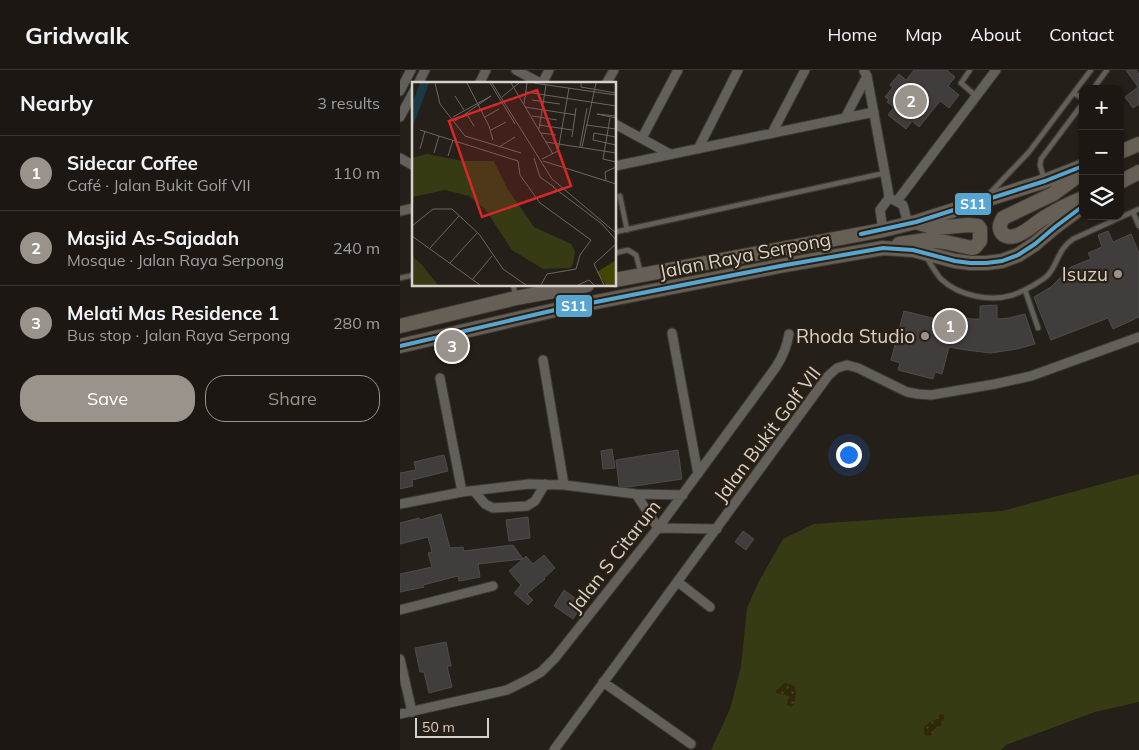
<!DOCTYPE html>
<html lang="en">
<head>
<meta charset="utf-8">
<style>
	body { margin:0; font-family:Mulish,sans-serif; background:#292421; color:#f1f3f6 }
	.controls { position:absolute; right:15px; top:15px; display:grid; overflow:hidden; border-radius:10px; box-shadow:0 1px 4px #0004 }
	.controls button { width:45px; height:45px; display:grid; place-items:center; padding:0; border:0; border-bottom:1px solid #3a3633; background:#1c1713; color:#f1f3f6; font:25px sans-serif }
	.scale { position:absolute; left:15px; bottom:12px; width:74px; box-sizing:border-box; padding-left:5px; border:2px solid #d8d1ca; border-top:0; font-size:14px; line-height:18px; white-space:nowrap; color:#d8d1ca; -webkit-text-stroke:4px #2a2014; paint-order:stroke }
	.you { position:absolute; left:448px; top:384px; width:18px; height:18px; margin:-12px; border:4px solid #fff; border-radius:50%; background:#1a73e8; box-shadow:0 0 0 8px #1a73e833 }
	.badge { display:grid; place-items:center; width:32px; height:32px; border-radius:50%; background:#99938c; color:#fff; font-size:16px; font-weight:700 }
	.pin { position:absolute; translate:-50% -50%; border:2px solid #fff; box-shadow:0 1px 5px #0006 }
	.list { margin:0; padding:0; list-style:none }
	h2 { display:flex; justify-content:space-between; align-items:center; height:65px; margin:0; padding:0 20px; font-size:21px }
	h2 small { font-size:16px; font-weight:400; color:#a09fa0 }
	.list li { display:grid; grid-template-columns:32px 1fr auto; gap:15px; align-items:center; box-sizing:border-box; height:75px; padding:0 20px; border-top:1px solid #3a3633 }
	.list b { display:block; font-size:19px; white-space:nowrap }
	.list p { margin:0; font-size:16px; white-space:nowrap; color:#a09fa0 }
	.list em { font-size:16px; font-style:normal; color:#a09fa0 }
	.actions { display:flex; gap:10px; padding:15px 20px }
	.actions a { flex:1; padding:11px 0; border:1px solid #99938c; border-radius:20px; text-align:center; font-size:18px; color:#99938c }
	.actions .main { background:#99938c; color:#fff }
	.icon { flex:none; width:28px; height:28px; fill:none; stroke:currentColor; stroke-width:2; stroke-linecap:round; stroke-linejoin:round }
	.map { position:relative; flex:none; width:739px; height:680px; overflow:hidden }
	header { display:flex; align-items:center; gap:30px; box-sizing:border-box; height:70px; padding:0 25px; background:#1c1713; border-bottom:1px solid #3a3633 }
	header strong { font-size:24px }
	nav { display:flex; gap:28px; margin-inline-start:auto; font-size:18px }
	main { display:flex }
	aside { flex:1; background:#1c1713 }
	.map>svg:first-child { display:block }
	.grass { fill:#373b14 }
	.sand { fill:url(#sand-dots) }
	.building { fill:#423d3d; stroke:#4e4b4a }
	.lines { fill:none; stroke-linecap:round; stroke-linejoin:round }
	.service-casing { stroke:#3e3934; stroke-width:7 }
	.minor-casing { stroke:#3e3934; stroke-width:11 }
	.primary-casing { stroke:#3e3934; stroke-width:16 }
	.service { stroke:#635f5a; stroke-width:4.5 }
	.minor { stroke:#635f5a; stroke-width:9 }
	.primary { stroke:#655f55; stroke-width:14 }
	.bus-1-casing { stroke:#2a2014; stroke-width:8 }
	.bus-1 { stroke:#57a6d2; stroke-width:4 }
	.poi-dot { fill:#99938c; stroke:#2a2014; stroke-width:2 }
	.labels { text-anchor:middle; stroke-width:4.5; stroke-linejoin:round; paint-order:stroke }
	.street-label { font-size:19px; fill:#d8d1ca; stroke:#2a2014 }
	.poi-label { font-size:19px; fill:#d8d1ca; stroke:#2a2014; text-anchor:end }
	.inset-road { fill:none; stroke:#6d6660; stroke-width:1 }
	.view { fill:#d62828; fill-opacity:0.15; stroke:#d62828; stroke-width:2.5 }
	.inset-edge { fill:none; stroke:#d8d1ca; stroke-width:2.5 }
	.line-badge { stroke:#2a2014; stroke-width:2 }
	.badge-label { font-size:14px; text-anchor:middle; font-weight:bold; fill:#fff }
</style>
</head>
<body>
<header>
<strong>Gridwalk</strong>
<nav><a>Home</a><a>Map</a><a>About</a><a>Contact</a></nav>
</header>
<main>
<aside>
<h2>Nearby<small>3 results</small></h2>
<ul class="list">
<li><span class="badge">1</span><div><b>Sidecar Coffee</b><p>Café · Jalan Bukit Golf VII</p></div><em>110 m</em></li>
<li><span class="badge">2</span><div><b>Masjid As-Sajadah</b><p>Mosque · Jalan Raya Serpong</p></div><em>240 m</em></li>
<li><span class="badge">3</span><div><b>Melati Mas Residence 1</b><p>Bus stop · Jalan Raya Serpong</p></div><em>280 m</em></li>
</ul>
<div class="actions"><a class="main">Save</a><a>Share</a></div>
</aside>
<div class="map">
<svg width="739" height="680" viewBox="0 0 739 680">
	<defs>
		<pattern id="sand-dots" width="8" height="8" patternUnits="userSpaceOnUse" patternTransform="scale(1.25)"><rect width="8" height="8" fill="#2f2809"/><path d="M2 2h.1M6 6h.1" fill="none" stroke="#4c462c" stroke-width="1.8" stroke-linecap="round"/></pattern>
	</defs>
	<rect width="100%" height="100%" fill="#251f19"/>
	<path class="grass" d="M739 404V632L695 642 606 675 601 680H311L330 639 341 597 347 538 359 511 383 469 414 454 602 441Z"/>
	<path class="sand" d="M384 613 391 614 395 617 396 624 394 634 391 637 387 635 388 628 386 625 376 623V621Z
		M540 644H542L544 645V648L541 656 534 659 532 665 526 666 524 663V657L530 652 537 649Z"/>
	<path class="building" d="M514 0H547L555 7 548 16 559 25 549 38 540 31 519 57 512 51 506 59 488 45 494 37 487 32 489 30 485 27 493 17 490 15 499 4 506 10Z
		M726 0H736L739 4V34L733 38 725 27 738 17Z
		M708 161 713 172 731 164 739 183V247L713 259 708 248 651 270 634 227 651 217 671 197 691 189 688 183 702 177 698 165Z
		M597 235V249L609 248 625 244 635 274 617 279 591 283 566 280 549 277 542 304 535 302 533 309 498 300 500 293 491 290 504 241 556 254 558 246 571 249H580V236Z
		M212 379 215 398 203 399 201 381Z
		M278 380 282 409 228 417 219 416 216 390Z
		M44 385 48 401 12 410 13 416 0 419V403L16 400 14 392Z
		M41 444 50 478 63 477 64 481 113 475 123 489 126 486 133 494 144 485 155 498 144 508 145 509 127 524 133 530 128 535 114 523 121 515 109 501 123 489 78 494 80 507 59 511 58 506 23 515 24 517 0 522V504L32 497 28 483 32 482 28 467 0 474V453L19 448 20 450Z
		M128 447 130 468 109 471 106 450Z
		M343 461 354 469 346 480 335 472Z
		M164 520 183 534 173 549 154 536Z
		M46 572 51 596H47L52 617 29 623 24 602H20L15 578Z"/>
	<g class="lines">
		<defs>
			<path id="service" d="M570 0 561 13 576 26
				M693 19 707 0
				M674 23 683 29
				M644 109 640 95 641 89 683 33
				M589 124 629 82 691 0
				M220 126 227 160
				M733 142 739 156
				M215 162 485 103
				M215 183 228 180 236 185 241 204
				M526 187C531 194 535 202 541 209 559 226 590 232 613 225 621 222 627 219 634 215 638 212 643 210 647 206 658 195 657 180 673 169L739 139
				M0 208 14 205
				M113 215 116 227
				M625 220 638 258"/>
			<path id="minor" d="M116 0 142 14
				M464 1 467 6 488 120 489 128 480 140 483 160
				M18 14 25 0
				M79 14 86 0
				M142 14 149 0
				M206 14 214 0
				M0 21 11 0
				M0 47 14 21
				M445 48 467 6
				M215 54 270 84
				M372 63 405 0
				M242 68 278 0
				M298 79 338 0
				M0 88 14 96
				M215 96 474 42
				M492 129 503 135 508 154
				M497 131 596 0
				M0 141 14 138
				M272 263 298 404
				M143 290 164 415
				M40 308 62 422
				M74 421 85 434 93 438 127 436 135 431 145 414
				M283 425 236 424 258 458 317 459
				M0 434 62 422 129 414 164 415 236 424
				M278 512 310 537
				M0 540 93 516
				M0 589 12 642
				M203 612 291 674
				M0 644 107 620 127 610 141 602 155 588 258 458 376 297C383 286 387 277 389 264
				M154 680 428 306 437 298 447 295 458 298 507 322 518 324 531 325 595 314 631 306 739 267"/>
			<path id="primary" d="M720 82 739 74
				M683 102 653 124 603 148C601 152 599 154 600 159 602 166 608 168 615 166 626 163 635 153 645 147 657 140 670 133 683 128
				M720 112 739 102
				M499 174 526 170 545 172 572 178 575 177 580 171V159L578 156 568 155 535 158 516 152
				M215 210 483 160 516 152 645 111 683 96
				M0 256 116 228 187 215
				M0 276 155 240 380 196 483 178 513 180 555 191 570 193H586L602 191 618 185 635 174 655 157 683 136"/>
		</defs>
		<use href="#service" class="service-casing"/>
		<use href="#minor" class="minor-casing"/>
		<use href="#primary" class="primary-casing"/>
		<use href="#service" class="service"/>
		<use href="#minor" class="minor"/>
		<use href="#primary" class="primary"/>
		<defs>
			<path id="bus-1" d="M461 164 516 152 645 111 683 96
				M0 276 155 240 380 196 483 178 513 180 555 191 570 193H586L602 191 618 185 635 174 655 157 683 136"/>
		</defs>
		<use href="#bus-1" class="bus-1-casing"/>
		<use href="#bus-1" class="bus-1"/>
	</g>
	<g class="poi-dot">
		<circle cx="718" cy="204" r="5"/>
		<circle cx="525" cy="266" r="5"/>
	</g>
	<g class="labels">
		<g class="street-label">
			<text transform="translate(345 185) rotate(-11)" y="7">Jalan Raya Serpong</text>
			<text transform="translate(367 364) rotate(-53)" y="7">Jalan Bukit Golf VII</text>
			<text transform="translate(214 486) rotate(-52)" y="7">Jalan S Citarum</text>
		</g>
		<g class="poi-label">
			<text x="708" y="211">Isuzu</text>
			<text x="515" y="273">Rhoda Studio</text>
		</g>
	</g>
	<g transform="translate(12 12)">
		<rect width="204" height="204" fill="#251f19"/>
		<path d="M15 72 51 79H82L95 106 122 145 159 162 163 169 161 182 158 186 131 187 100 168 73 127 57 114 33 108 0 115V76ZM0 174 10 183 26 203H0Z" fill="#373b14"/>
		<path d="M204 178V203H194L185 190Z" fill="#424603"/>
		<path d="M8 1H17L0 47V22Z" fill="#1b3945"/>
		<path class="inset-road" d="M23 1 28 22 53 54 109 71M55 1 77 44 81 58M78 1 103 42M80 1 140 97 204 151M99 1 141 72M122 1 204 13M169 1V5L204 11M114 10 204 24M43 14 52 28M90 15 107 1M120 18 148 22M112 22 115 1M113 25 164 33M54 31 62 44M120 34 145 38M204 34 185 32 204 36M41 35 79 14 43 39M73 35 87 27M198 36 191 77 204 80M127 43 160 48M174 43 204 47M127 47 134 3M8 48 106 79 108 93 128 121 179 158 168 173 164 187 135 192 129 203M79 48 94 40M129 51 144 53M160 55 164 26M204 55 182 51 181 58 204 63M134 60 204 71M87 65 103 55M168 65 175 26M170 65 184 1M8 67 13 49M146 69 157 6M22 71 27 54M36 74 41 58M122 76 128 95 142 105M130 77 146 69M131 79 204 102M194 99 193 90 204 85M141 105 190 142 204 158M0 144 21 127H40L67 152 91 187 114 203M0 154 68 203M18 166 47 134M38 181 65 151M60 198 80 174M166 203 177 198 182 203M192 203 182 182 204 162"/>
		<path class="view" d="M125 8 159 104 70 135 37 39Z"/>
		<rect width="204" height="204" class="inset-edge"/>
	</g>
	<g class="line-badge">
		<rect x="554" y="122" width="38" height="24" rx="5" fill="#57a6d2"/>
		<rect x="155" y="224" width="38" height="24" rx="5" fill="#57a6d2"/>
	</g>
	<g class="badge-label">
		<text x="573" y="139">S11</text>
		<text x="174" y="241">S11</text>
	</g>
</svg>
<div class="controls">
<button>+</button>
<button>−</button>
<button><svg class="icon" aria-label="layers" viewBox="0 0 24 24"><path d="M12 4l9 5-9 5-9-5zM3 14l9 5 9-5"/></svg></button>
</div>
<div class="scale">50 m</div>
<div class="you"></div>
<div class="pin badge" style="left:550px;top:256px">1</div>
<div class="pin badge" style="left:511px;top:31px">2</div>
<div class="pin badge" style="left:52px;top:276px">3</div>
</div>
</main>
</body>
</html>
